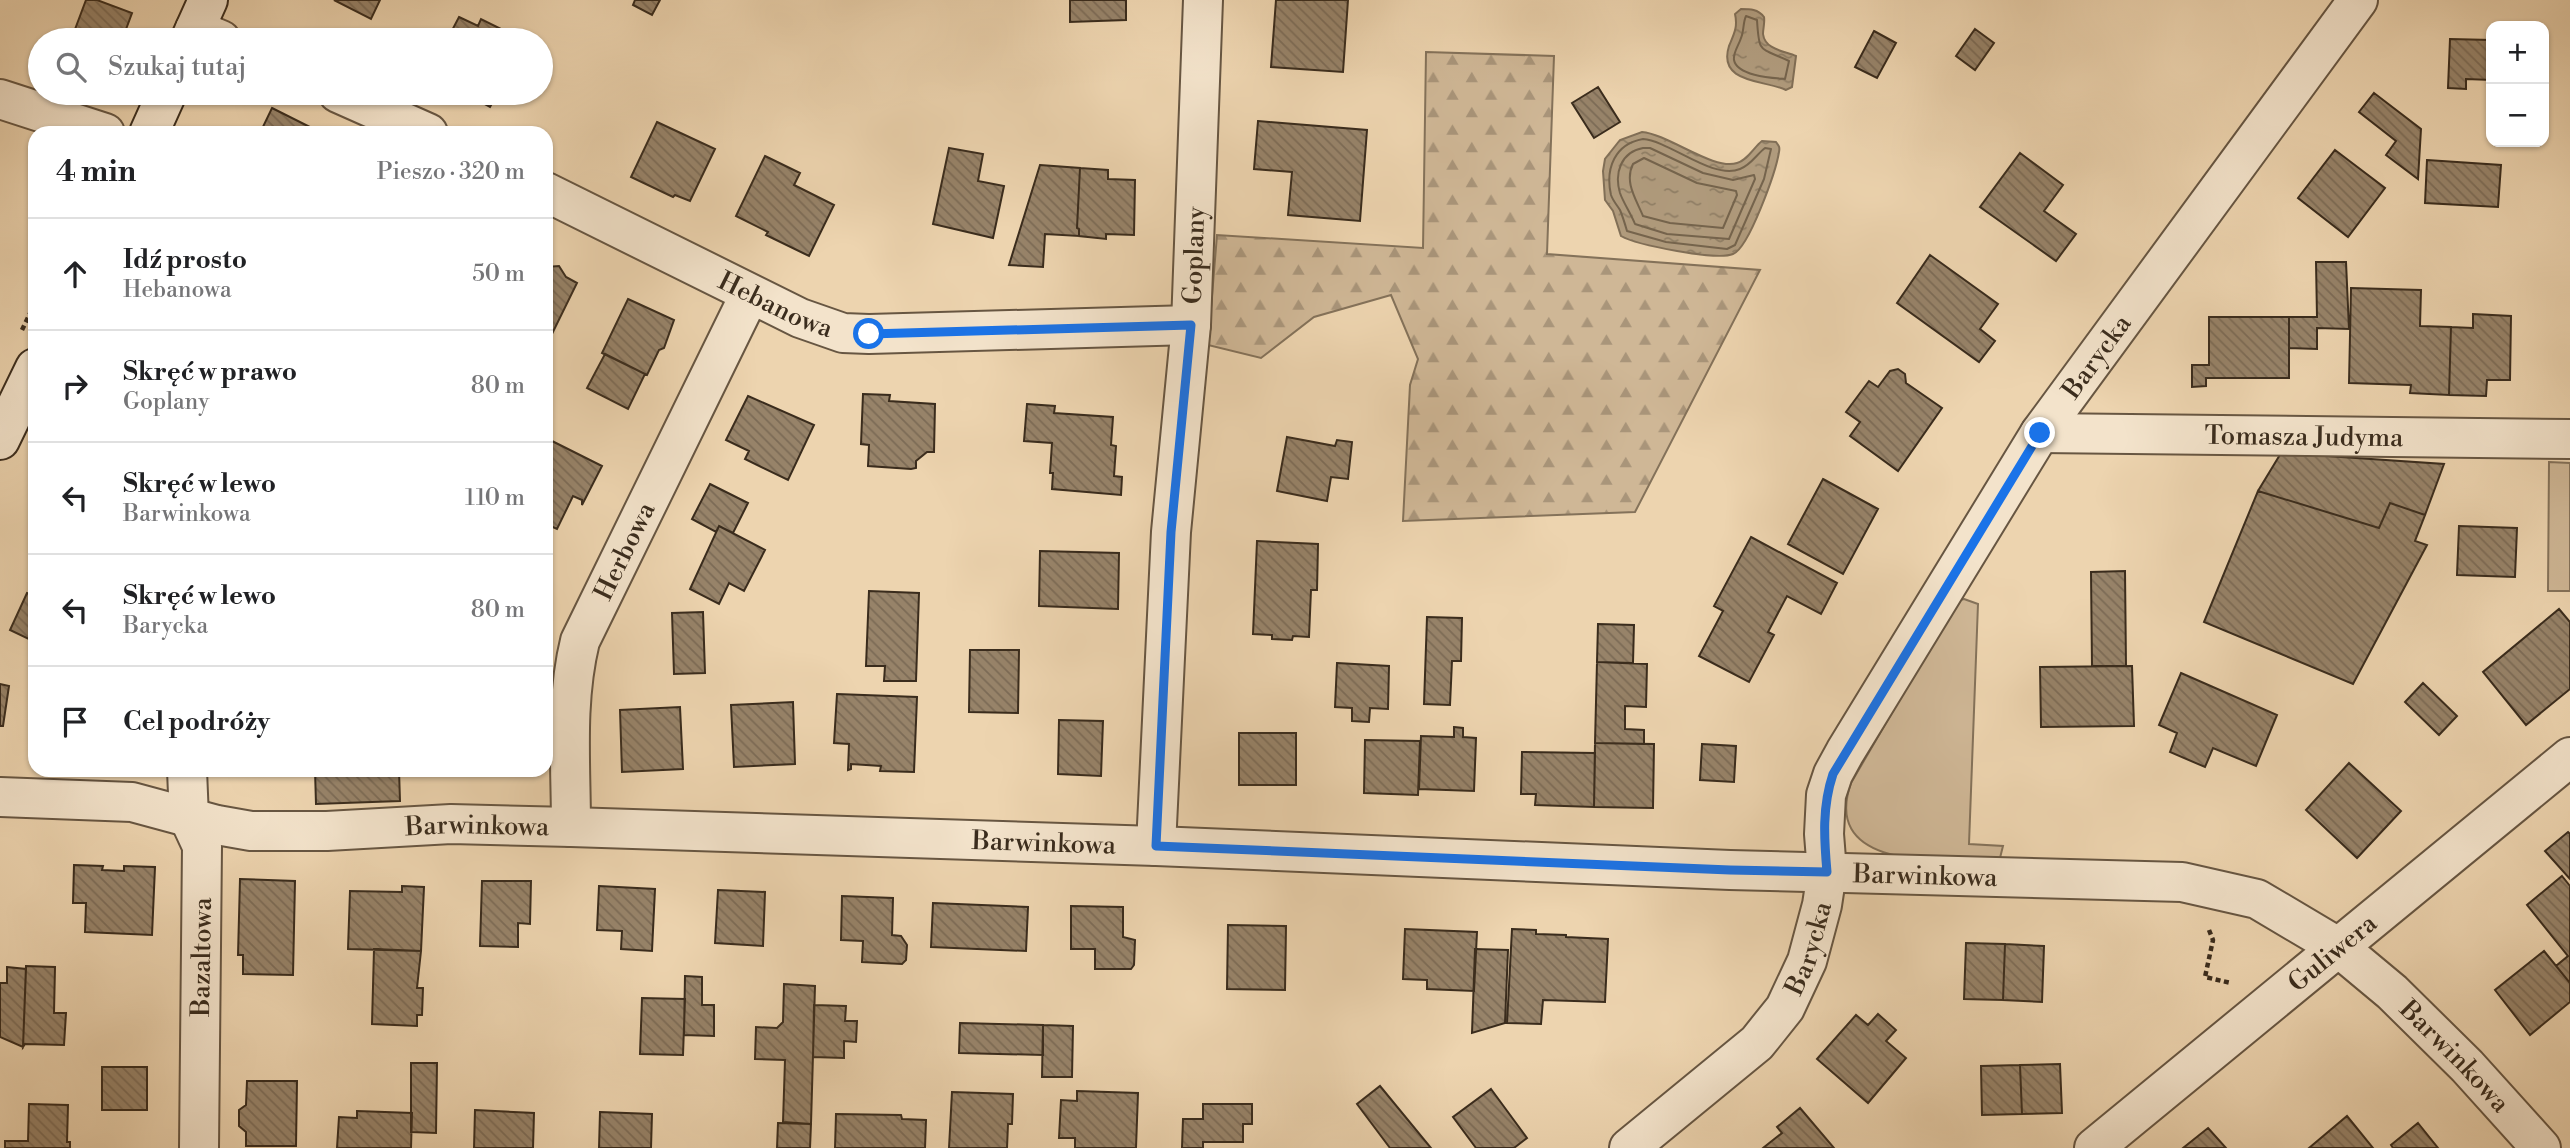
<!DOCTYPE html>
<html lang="pl">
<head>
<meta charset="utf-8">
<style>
	body { margin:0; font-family:"Libre Bodoni",serif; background:#f2f2f2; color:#202124 }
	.controls { position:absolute; right:21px; top:21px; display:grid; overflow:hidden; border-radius:14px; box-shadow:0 2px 5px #0004 }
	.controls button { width:63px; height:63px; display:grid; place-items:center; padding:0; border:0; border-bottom:2px solid #e0e0e0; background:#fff; color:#202124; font:35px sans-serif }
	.stop { position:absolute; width:21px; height:21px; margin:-16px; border:5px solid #1a73e8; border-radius:50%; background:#fff }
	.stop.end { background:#1a73e8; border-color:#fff; box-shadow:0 2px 7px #0008 }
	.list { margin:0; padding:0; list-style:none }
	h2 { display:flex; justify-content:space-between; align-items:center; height:91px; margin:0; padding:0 28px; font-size:30px }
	h2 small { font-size:23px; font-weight:400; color:#757577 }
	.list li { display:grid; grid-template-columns:46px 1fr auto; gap:21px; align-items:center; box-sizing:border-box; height:112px; padding:0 28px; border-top:2px solid #e0e0e0 }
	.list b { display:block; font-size:26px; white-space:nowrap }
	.list p { margin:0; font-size:23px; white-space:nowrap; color:#757577 }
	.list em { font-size:23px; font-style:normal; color:#757577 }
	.icon { flex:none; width:38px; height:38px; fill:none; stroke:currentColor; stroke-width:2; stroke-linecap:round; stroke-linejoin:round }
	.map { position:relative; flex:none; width:2570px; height:1148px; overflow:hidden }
	.search { position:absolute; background:#fff; box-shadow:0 2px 5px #0004; left:28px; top:28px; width:525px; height:77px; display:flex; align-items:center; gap:18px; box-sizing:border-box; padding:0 24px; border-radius:38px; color:#757577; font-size:26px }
	.panel { position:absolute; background:#fff; box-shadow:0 2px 5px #0004; left:28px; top:126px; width:525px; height:651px; border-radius:21px }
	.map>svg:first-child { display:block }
	.green { fill:#cfb796; stroke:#84725a; stroke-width:2 }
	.forest { fill:url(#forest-firs); stroke:#84725a; stroke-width:2 }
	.water { fill:url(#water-ripples); stroke:#816f57; stroke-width:2 }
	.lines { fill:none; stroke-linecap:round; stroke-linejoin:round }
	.shore { stroke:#75644d; stroke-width:2 }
	.building { fill:url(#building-back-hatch); stroke:#3a2c1d; stroke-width:2 }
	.street-casing { stroke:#675642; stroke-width:42 }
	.secondary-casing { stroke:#3a2c1d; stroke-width:42 }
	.path { stroke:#3a2c1d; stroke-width:4.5; stroke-dasharray:5 3.5; stroke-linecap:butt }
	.street { stroke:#f3e3cb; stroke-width:38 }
	.secondary { stroke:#f3e3cb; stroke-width:38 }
	.route { stroke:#1a73e8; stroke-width:9 }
	.labels { text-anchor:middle; stroke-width:5; stroke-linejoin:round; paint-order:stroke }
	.street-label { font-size:26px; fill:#3a2c1d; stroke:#f3e3cb }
</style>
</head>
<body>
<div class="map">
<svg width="2570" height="1148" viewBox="0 0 2570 1148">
	<defs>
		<pattern id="forest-firs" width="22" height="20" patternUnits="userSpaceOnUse" patternTransform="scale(1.75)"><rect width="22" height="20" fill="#cfb796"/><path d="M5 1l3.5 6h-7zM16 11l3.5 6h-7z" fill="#a9957a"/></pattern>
		<pattern id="water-ripples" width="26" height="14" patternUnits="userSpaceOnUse" patternTransform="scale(1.75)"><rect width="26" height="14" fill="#b09b7d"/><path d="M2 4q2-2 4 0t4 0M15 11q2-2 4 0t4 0" fill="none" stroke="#907f66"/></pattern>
		<pattern id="building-back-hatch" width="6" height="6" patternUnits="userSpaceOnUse" patternTransform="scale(1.75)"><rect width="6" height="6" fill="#978369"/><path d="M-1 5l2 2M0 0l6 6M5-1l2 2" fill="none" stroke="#7c6b56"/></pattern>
	</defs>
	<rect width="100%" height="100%" fill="#edd4af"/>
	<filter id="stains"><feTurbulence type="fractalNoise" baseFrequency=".00286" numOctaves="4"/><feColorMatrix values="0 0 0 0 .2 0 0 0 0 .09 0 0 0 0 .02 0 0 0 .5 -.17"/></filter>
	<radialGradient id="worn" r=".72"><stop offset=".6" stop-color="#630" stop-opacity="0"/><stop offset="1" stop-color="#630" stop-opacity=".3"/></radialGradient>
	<path class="green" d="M2549 462 2570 463V591H2548Z
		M1964 599 1978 604 1969 844 2003 846 1999 862C1946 861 1820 871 1851 783L1957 601Z"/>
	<path class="forest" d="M1426 52 1554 56 1547 254 1760 270 1635 512 1403 521 1410 385 1418 359 1391 295 1314 317 1261 358 1208 345 1217 235 1423 248Z"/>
	<path class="water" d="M1741 9C1750 9 1758 9 1764 17 1765 23 1763 28 1763 34 1765 50 1785 51 1796 56L1792 87 1786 90C1766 80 1717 84 1729 46 1734 34 1738 27 1735 14Z
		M1642 132C1668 134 1714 171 1737 163 1748 160 1754 147 1762 141L1776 142C1779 146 1780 147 1779 152 1776 171 1749 248 1733 254 1717 261 1637 245 1621 236L1613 211 1605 200 1603 171 1605 159 1620 140Z"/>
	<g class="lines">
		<path class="shore" d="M1746 16 1757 20C1759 54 1759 47 1789 61L1785 79C1773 78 1737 76 1734 60 1733 52 1739 45 1741 38 1744 31 1743 22 1746 16Z
			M1643 139C1670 141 1712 180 1740 169 1751 165 1756 155 1765 148L1771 149 1764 179 1735 245 1727 249 1666 242 1627 231C1625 224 1623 217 1620 210 1617 205 1613 201 1611 195 1605 168 1615 144 1643 139Z
			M1643 148H1650L1703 173 1733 180 1754 175 1755 179 1729 239 1667 234 1635 224C1631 214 1623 202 1620 193 1614 173 1621 152 1643 148Z
			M1644 158 1697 183 1736 191 1737 195 1723 228 1670 223 1643 216C1636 199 1624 182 1633 164Z"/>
	</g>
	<path class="building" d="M86 0H97L132 13 122 40H71Z
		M334 0H380L371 19Z
		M635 0H660L652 15 633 5Z
		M1070 0H1126V20L1070 22Z
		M1276 0H1348L1343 72 1271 67Z
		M459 17 478 26 481 19 505 31 502 36 511 40H447Z
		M1975 29 1994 43 1975 70 1956 56Z
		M1874 31 1896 43 1877 78 1855 67Z
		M2450 39 2491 40V80L2466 79V89L2448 88Z
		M1598 87 1620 122 1594 138 1572 103Z
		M469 93H498L490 107 468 95Z
		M2374 93 2421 129 2418 179 2386 155 2396 141 2359 112Z
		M272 108 320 132 319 133H260Z
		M1258 121 1367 130 1360 221 1288 215 1292 172 1254 169Z
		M657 122 715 149 690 201 675 195 673 197 631 177Z
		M949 148 983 154 978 181 1004 186 993 238 933 224Z
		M2335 150 2385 188 2348 237 2298 198Z
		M2020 153 2063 185 2044 211 2076 234 2056 261 1980 207Z
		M765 156 800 173 794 185 834 205 809 256 766 235 768 232 736 216Z
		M2427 160 2501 165 2498 207 2425 203Z
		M1040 165 1080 168 1077 228 1079 229V236L1045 234 1043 267 1009 265Z
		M1080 168 1108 170V179L1135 180 1134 235 1106 234V239L1079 236V229L1077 228Z
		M1930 255 1998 304 1980 329 1995 341 1979 362 1897 303Z
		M2316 262H2346L2349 329 2317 328V349L2289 348V317H2317Z
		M559 266 566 277 577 283 549 340 546 339V267Z
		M2351 288 2421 290 2420 326 2451 327 2449 395 2410 393 2411 385 2349 383Z
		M628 299 674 320 664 348 659 350 647 375 602 353Z
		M2473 314 2511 316 2510 380H2487L2486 396 2449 395 2451 327 2473 328Z
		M2209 317H2289V378H2206V386L2192 387V365H2209Z
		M605 354 645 374 628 409 587 388Z
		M1898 369 1905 374 1906 383 1942 408 1898 471 1850 436 1860 422 1846 412 1869 381 1878 387 1890 371Z
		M863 394 890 395 889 401 935 404 934 452H927L916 461V468L911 469 868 466 869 445 861 444Z
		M748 396 814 425 788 480 745 459 749 451 726 440Z
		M1027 404 1055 406 1054 413 1113 417 1111 445 1116 446 1114 476 1122 477 1121 495 1052 489 1053 473H1050L1052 443 1024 441Z
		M1287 437 1335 446 1337 440 1352 442 1348 479 1331 477 1327 501 1277 491Z
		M546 438 602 466 582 505V500L573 496 557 529 546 524Z
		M2281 453 2444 464 2425 515 2390 503 2379 528 2258 491Z
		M1823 479 1878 509 1843 574 1788 544Z
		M710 484 748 503 733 533 719 526 716 532 692 519Z
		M2258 491 2379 528 2390 503 2425 515 2415 541 2427 545 2353 684 2204 622Z
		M719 526 765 550 744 591 729 583 719 604 690 589Z
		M2459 526 2517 528 2515 577 2457 575Z
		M1751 537 1837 583 1821 614 1787 596 1768 632 1774 635 1749 682 1699 656 1723 611 1714 606Z
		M1257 541 1318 544 1317 590H1311L1309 637 1293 636 1292 640 1272 639V635L1253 634Z
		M1040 551 1119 553 1118 609 1039 606Z
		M2125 571 2126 666H2092L2091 572Z
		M35 583V642L10 630 27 593 30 594Z
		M869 591 919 593 916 681H884L885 666H866Z
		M2559 609 2570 622V689L2526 725 2483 672Z
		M703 612 705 673 674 674 672 613Z
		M1427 617 1462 618 1461 661H1452L1450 705 1424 704Z
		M1598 624 1634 625 1633 663 1597 662Z
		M970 650H1019L1018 713 969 712Z
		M1597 662 1647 664 1646 707 1625 706V729L1644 730V744L1595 743Z
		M1337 663 1389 666 1388 709 1370 708 1369 722 1352 721V708L1335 707Z
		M2132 666 2134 726 2041 727 2040 667Z
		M2181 673 2277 715 2256 766 2213 748 2205 767 2170 752 2177 733 2159 725Z
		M2423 683 2457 716 2439 735 2405 702Z
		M0 684 9 686 3 726H0Z
		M837 694 917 697 914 772 880 771 881 766 851 764V769L848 770 849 744 834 743Z
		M793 702 795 764 734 767 731 705Z
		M680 707 683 769 622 772 620 710Z
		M1059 720 1103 721 1101 776 1058 774Z
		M1454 727 1463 728V737L1476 738 1474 791 1419 789 1421 736 1454 737Z
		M1239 733H1296V785H1239Z
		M1365 740 1420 741 1418 795 1364 793Z
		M1595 743 1654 744 1653 808 1594 807Z
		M1702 744 1736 746 1734 782 1700 780Z
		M1522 752 1595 753 1594 807 1535 805 1536 794H1521Z
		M2349 763 2401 811 2357 858 2306 810Z
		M315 770H399L400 801 316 804Z
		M2568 832 2570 834V879L2545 851Z
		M74 865 103 866 102 870 124 871V866L155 867 152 935 85 932 86 903H73Z
		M2562 876 2570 886V983L2556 966 2568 956 2527 905Z
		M240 879 295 881 293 975 243 974V955H238Z
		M482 881H531L530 924 518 923V947L480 946Z
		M402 886 424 887 421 951 348 949 350 891 402 892Z
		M599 886 655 889 652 951 621 949 622 931 597 930Z
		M718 890 765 892 763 946 715 943Z
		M842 896 893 898 892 935 901 936 907 945 906 960 902 964 862 962 863 941 841 940Z
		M933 903 1028 907 1026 951 931 947Z
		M1071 906 1123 907V937L1135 940 1134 965 1131 969H1095V949H1071Z
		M1228 925 1286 926 1285 990 1227 989Z
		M1405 929 1477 932 1474 991 1427 989V980L1403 979Z
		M1512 929 1536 930V934L1566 935V937L1608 939 1605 1002 1543 1000 1541 1024 1507 1023Z
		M1966 943 2005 944 2003 1000 1964 999Z
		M2005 944 2044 946 2042 1002 2003 1000Z
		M374 949 421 951 417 988H423L422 1015H417V1026L372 1024Z
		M1475 949 1508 950 1505 1023 1472 1033Z
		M2544 951 2570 983V1002L2530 1035 2495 990Z
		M26 966 55 967 54 1013H66L64 1045 25 1044 23 1047Z
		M7 967 26 969 23 1047 0 1037V983H7Z
		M685 976 702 977V1005H714V1036L684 1035Z
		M784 984 815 986 811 1124 783 1122 785 1060 755 1059 756 1027 777 1028 783 1022Z
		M642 998 685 999 683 1055 640 1054Z
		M814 1005 846 1006 845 1021H857L856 1042 844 1041V1058L813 1057Z
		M1878 1014 1896 1030 1886 1041 1906 1058 1868 1103 1817 1059 1856 1015 1868 1025Z
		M960 1023 1043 1025V1055L959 1053Z
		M1043 1025 1073 1026 1072 1077H1042Z
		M411 1063H437L436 1133 411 1132Z
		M2060 1064 2062 1113 2022 1114 2020 1065Z
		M2020 1065 2022 1114 1982 1115 1981 1066Z
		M102 1067H147V1110H102Z
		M247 1081H297L296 1146H246V1132L239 1126V1110L246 1105Z
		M1380 1086 1431 1148H1390L1357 1104Z
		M1491 1089 1527 1138 1514 1148H1476L1453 1117Z
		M1077 1091 1138 1093 1136 1148H1075V1138H1059L1061 1100 1077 1101Z
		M952 1092 1013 1094 1012 1124H1008L1007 1148H949Z
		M29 1104 68 1105 67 1142H70V1148H5V1141H28Z
		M1203 1104H1252V1124H1243V1142H1203V1148H1182L1183 1119H1203Z
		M1800 1108 1834 1148H1763L1782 1133 1777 1127Z
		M475 1110 534 1113 533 1148H474Z
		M357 1111 412 1113 411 1148H337L339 1117 357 1118Z
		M600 1112 652 1114 651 1148H599Z
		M836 1114 901 1115 902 1119 926 1120 925 1148H835Z
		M2347 1116 2373 1148H2309Z
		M778 1123 811 1124 810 1148H777Z
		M2418 1123 2438 1148H2393L2391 1145Z
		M2208 1128 2226 1148H2183Z"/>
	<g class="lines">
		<defs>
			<g id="street">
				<path d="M195 29 221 40"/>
				<path d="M338 93 428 133"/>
				<path d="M0 99 105 133"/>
				<path id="s1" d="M546 192 800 318 843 333 869 334 1191 325"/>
				<path id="s2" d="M2040 433 2570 439"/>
				<path d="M187 770 189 818 202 846 199 1148"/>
				<path id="s3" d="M0 797 132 802 217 825 251 831H327L451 824 571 827 1156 846 1730 870 2182 882 2257 899 2338 947 2392 992 2467 1066 2541 1148"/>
				<path id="s4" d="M571 827C571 765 565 702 580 641L750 294"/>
				<path id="s5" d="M1156 846 1171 532 1191 325 1203 0"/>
				<path id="s6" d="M1629 1148 1757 1043 1785 1008 1807 961 1822 905 1827 872 1824 834 1826 795 1833 774 1845 752 2040 433 2358 0"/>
				<path id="s7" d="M2094 1148 2570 757"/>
			</g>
			<path id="secondary" d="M190 40 208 0
				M149 133 167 93
				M0 440 35 368"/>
		</defs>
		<use href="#street" class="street-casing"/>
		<use href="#secondary" class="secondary-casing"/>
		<path class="path" d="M22 330 35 303
			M2209 930 2213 940 2205 977 2231 983"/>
		<use href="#street" class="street"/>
		<use href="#secondary" class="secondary"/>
	</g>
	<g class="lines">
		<path class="route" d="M869 334 1191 325 1171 532 1156 846 1730 870 1827 872C1824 838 1822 807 1833 774L2040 433"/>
	</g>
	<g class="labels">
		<g class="street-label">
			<text dy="9" stroke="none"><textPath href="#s5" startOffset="592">Goplany</textPath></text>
			<text dy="9" stroke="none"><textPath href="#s1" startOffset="256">Hebanowa</textPath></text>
			<text dy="9" stroke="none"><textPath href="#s6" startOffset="947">Barycka</textPath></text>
			<text dy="9" stroke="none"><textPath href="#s2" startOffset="264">Tomasza Judyma</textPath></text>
			<text dy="9" stroke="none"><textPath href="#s4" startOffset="287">Herbowa</textPath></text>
			<text dy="9" stroke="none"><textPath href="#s3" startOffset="481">Barwinkowa</textPath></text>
			<text dy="9" stroke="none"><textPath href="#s3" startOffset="1048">Barwinkowa</textPath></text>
			<text dy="9" stroke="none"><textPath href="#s3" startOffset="1930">Barwinkowa</textPath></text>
			<text dy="9" stroke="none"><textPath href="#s6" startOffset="275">Barycka</textPath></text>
			<text dy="9" stroke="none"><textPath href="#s7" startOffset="308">Guliwera</textPath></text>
			<text transform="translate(201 957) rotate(-89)" y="9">Bazaltowa</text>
			<text dy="9" stroke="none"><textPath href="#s3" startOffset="2518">Barwinkowa</textPath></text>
		</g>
	</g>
	<rect width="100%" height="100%" filter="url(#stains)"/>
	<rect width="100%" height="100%" fill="url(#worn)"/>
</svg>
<div class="controls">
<button>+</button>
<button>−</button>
</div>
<div class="stop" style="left:869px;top:334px"></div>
<div class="stop end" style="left:2040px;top:433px"></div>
<div class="search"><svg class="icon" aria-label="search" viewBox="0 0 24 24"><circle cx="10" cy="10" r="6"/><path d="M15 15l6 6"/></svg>Szukaj tutaj</div>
<section class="panel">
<h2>4 min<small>Pieszo · 320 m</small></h2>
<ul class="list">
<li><svg class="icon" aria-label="ahead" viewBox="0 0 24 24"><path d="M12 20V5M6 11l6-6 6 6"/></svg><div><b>Idź prosto</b><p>Hebanowa</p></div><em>50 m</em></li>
<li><svg class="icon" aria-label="right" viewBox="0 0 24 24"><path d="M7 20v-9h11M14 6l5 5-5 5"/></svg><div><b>Skręć w prawo</b><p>Goplany</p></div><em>80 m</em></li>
<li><svg class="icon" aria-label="left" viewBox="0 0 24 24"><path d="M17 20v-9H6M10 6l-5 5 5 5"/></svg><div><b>Skręć w lewo</b><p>Barwinkowa</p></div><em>110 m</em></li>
<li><svg class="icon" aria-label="left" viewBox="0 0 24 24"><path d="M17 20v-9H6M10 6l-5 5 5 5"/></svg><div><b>Skręć w lewo</b><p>Barycka</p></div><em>80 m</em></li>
<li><svg class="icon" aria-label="arrive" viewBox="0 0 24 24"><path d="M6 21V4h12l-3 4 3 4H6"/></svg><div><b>Cel podróży</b></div></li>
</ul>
</section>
</div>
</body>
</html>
